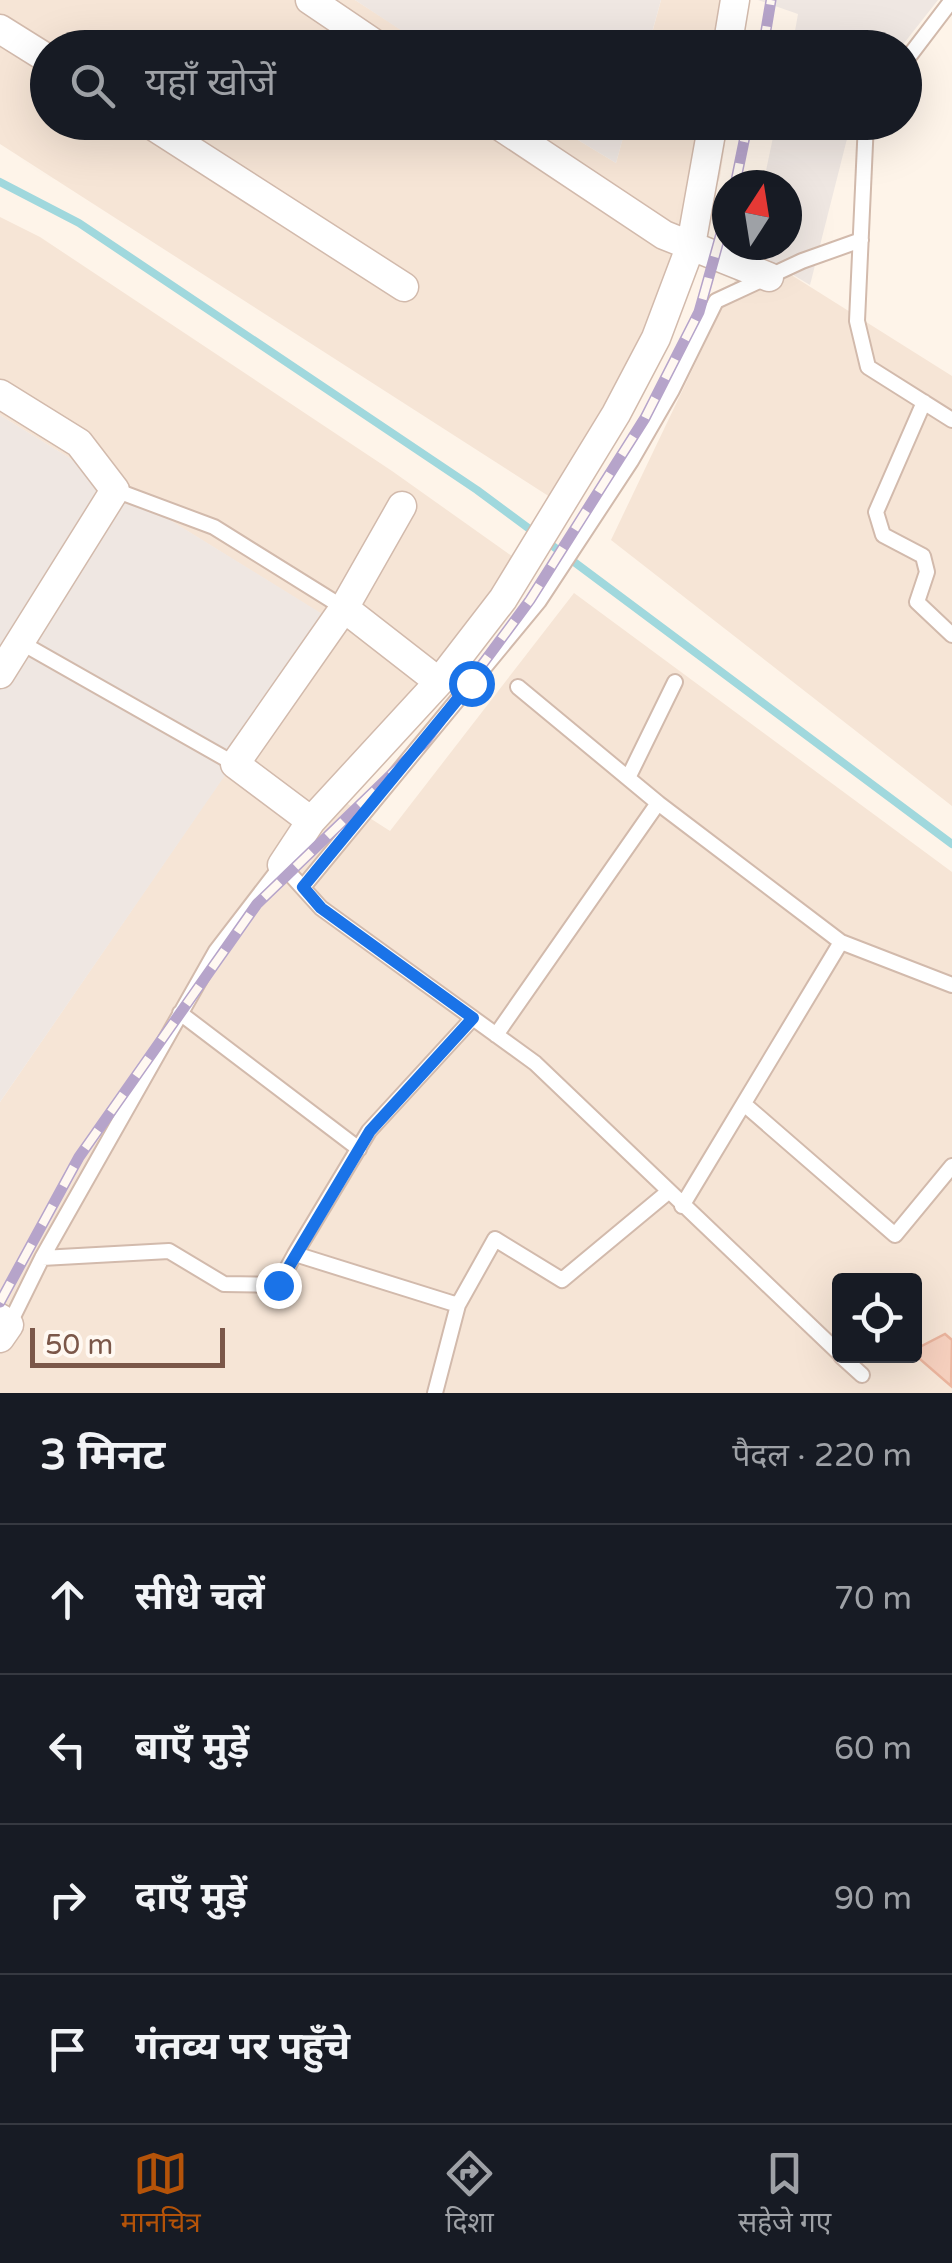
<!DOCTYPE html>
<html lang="hi">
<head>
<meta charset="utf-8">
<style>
	body { margin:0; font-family:"Varela Round","Noto Sans Devanagari",sans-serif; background:#242831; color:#f1f3f6 }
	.controls { position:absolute; right:30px; bottom:30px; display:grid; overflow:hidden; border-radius:10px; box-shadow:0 10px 40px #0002 }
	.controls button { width:90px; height:90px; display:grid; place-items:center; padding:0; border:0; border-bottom:2px solid #363941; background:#171b24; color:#f1f3f6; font:50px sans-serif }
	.compass { position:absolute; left:712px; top:170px; width:90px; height:90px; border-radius:50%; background:#171b24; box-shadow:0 10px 40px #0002; rotate:12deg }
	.scale { position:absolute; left:30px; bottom:25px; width:195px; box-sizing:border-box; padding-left:10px; border:5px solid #7b5749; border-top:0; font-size:28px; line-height:35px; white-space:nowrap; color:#7b5749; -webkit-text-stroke:8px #fff8f1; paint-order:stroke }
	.stop { position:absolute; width:30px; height:30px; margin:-22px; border:8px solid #1a73e8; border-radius:50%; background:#fff }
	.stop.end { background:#1a73e8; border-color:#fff; box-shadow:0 2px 10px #0008 }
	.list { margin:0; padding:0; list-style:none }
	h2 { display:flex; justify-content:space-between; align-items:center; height:130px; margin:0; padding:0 40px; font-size:42px }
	h2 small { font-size:32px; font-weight:400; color:#9ea1a6 }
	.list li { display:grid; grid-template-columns:65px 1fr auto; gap:30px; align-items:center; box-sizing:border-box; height:150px; padding:0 40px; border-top:2px solid #363941 }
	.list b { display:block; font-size:38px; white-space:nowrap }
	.list em { font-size:32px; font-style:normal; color:#9ea1a6 }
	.icon { flex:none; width:55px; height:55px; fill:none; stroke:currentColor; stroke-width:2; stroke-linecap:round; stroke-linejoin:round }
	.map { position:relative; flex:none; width:952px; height:1393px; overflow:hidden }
	.search { position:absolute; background:#171b24; box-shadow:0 10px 40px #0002; left:30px; right:30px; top:30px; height:110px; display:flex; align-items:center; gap:25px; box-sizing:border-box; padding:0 35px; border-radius:55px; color:#9ea1a6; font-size:38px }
	.sheet { height:730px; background:#171b24 }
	nav { display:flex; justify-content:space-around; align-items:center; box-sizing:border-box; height:140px; border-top:2px solid #363941; background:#171b24; font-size:28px; color:#9ea1a6 }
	nav a { display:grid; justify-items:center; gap:5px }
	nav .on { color:#b45309 }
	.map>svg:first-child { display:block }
	.residential { fill:#f6e5d6; fill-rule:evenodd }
	.industrial { fill:#efe7e2 }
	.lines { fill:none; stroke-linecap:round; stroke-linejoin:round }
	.stream { stroke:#a0d8dd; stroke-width:8 }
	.building { fill:#f6d0be; stroke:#eab49d; stroke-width:2.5 }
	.lane-casing { stroke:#d2baac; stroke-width:18 }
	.street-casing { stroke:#d2baac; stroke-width:31 }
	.lane { stroke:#fff; stroke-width:14 }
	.street { stroke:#fff; stroke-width:28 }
	.rail-casing { stroke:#b6a4ca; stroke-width:11 }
	.rail { stroke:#fff8f1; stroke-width:8; stroke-dasharray:22; stroke-linecap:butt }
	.route { stroke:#1a73e8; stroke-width:12 }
</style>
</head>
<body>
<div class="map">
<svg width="952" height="1393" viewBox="0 0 952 1393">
	<rect width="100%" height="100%" fill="#fef4e9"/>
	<path class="residential" d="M0 0H355L428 47 48 48V122L550 123 616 163 627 123H728L720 177 671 310 550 497 0 144Z
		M661 0H744L738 47 648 48Z
		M0 217 40 237 392 471 523 564 334 795 390 831 574 593 952 872V1393H0V1102L331 620 0 415ZM840 1280H914V1356H840Z
		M750 249 952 376V806L611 540Z"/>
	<path class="industrial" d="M355 0H661L648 47 428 48Z
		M758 0H938L901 47 792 48 798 14Z
		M550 123H627L616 163Z
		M776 123H851L810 285 750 249V245H787V185H763Z
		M0 415 332 620 0 1102Z"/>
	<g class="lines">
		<path class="stream" d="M0 182 79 223 477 490 535 533
			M546 541 952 844"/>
	</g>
	<path class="building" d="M945 1334 952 1340 951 1386 914 1354V1350Z"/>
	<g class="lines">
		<defs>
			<path id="lane" d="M904 63 952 0
				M866 122 857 321 868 367 952 420
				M924 402 876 512 883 535 923 556 927 572 917 602 952 635
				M115 490 214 527 344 608
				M20 642 235 764
				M628 778 675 682
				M658 803 841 942
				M303 887 539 601 631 461 672 390 716 301 802 261 861 240
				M180 1013 359 1149
				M496 1035 658 803 518 687
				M744 1104 895 1235 952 1166
				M682 1206 841 942 952 985
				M295 1254 369 1131 473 1018
				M42 1258 216 951 282 865 321 908 535 1063 840 1354
				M9 1325 42 1258 169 1251 224 1284 278 1285 295 1254 458 1305
				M841 1356 862 1375
				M435 1393 458 1305 495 1239 562 1280 668 1192"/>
			<path id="street" d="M310 0 381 48
				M0 29 48 59
				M727 48 735 0
				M147 122 404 287
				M494 122 664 235 769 277
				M0 394 79 443 115 490 0 674
				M344 608 439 682
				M311 821 235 764 344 608 402 506
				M282 865 311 821 439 682 503 599 616 414 656 338 691 245 713 122
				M0 1318 9 1325 0 1338"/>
		</defs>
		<use href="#lane" class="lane-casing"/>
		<use href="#street" class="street-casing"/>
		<use href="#lane" class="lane"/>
		<use href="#street" class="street"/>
		<defs>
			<path id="rail" d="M763 48 771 0
				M735 185 748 122
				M0 1302 79 1157 257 904 424 743 530 600 645 418 699 312 727 212"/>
		</defs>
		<use href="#rail" class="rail-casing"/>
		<use href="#rail" class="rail"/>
	</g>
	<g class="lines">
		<path class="route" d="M278 1285 370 1131 473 1018 321 908 303 887 471 683"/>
	</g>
</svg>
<div class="controls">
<button><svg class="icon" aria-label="locate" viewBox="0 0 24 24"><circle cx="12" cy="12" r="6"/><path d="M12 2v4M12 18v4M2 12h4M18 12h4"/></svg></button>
</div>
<svg class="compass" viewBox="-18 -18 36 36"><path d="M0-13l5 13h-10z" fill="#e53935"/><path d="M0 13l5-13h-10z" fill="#9ea1a6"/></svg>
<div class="scale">50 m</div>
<div class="stop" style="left:471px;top:683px"></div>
<div class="stop end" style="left:278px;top:1285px"></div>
<div class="search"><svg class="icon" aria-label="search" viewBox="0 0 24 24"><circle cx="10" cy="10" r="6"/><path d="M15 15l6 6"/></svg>यहाँ खोजें</div>
</div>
<section class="sheet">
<h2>3 मिनट<small>पैदल · 220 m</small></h2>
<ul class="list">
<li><svg class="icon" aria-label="ahead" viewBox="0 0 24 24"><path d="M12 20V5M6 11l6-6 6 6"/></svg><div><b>सीधे चलें</b></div><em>70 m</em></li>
<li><svg class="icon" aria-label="left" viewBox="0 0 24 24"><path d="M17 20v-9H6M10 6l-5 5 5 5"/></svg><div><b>बाएँ मुड़ें</b></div><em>60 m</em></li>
<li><svg class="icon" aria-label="right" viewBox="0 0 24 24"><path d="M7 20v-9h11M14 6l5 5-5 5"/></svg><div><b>दाएँ मुड़ें</b></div><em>90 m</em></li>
<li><svg class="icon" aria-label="arrive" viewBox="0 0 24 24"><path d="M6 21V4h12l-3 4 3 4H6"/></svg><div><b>गंतव्य पर पहुँचे</b></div></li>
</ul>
</section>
<nav>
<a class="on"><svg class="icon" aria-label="map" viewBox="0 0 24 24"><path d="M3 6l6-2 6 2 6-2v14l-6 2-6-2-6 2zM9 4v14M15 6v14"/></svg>मानचित्र</a>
<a><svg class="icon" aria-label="directions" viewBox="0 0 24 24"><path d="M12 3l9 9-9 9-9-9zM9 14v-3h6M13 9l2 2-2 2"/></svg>दिशा</a>
<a><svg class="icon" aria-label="saved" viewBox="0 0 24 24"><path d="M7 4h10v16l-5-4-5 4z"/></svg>सहेजे गए</a>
</nav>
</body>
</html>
